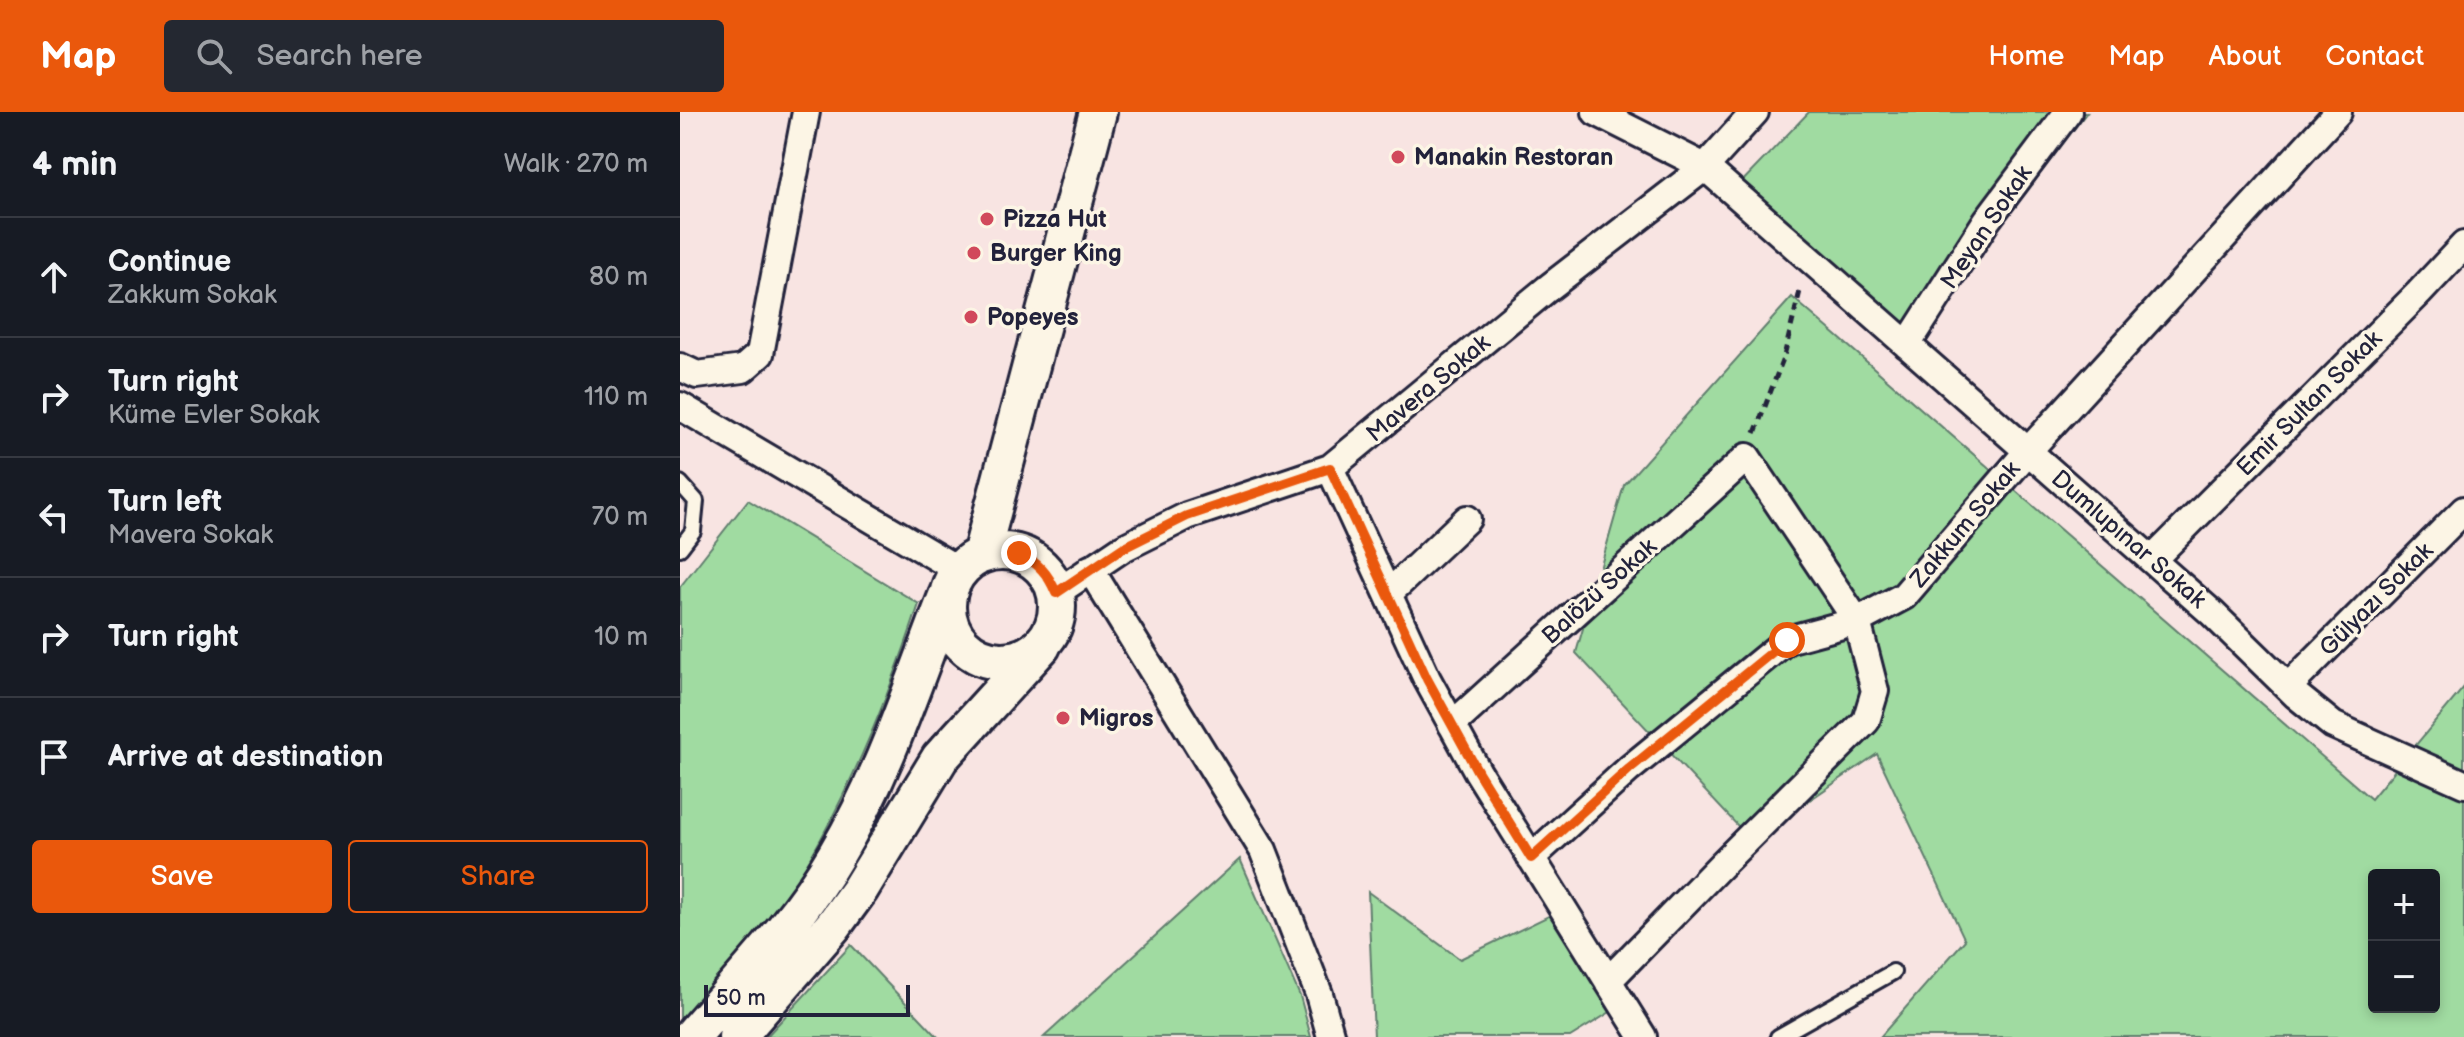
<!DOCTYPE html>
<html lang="en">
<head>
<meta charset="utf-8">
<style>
	body { margin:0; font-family:"Balsamiq Sans",sans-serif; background:#242831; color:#f1f3f6 }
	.controls { position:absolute; right:24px; bottom:24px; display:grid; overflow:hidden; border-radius:8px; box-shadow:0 4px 12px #0003 }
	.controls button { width:72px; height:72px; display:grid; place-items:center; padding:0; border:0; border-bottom:2px solid #363941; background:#171b24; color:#f1f3f6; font:40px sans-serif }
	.scale { position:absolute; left:24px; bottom:20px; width:206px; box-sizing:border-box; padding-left:8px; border:4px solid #22223b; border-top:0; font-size:22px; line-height:28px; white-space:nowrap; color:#22223b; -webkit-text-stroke:6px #fcf5e5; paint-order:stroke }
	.stop { position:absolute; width:24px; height:24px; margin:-18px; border:6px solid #ea580c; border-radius:50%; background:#fff }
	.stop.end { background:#ea580c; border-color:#fff; box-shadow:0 2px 8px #0008 }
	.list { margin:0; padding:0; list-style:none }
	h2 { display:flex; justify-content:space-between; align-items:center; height:104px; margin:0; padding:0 32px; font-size:34px }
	h2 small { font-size:26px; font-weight:400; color:#9ea1a6 }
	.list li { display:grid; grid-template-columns:52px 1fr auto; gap:24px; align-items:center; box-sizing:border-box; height:120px; padding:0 32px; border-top:2px solid #363941 }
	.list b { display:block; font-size:30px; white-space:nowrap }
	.list p { margin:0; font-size:26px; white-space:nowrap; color:#9ea1a6 }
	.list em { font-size:26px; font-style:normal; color:#9ea1a6 }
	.actions { display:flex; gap:16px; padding:24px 32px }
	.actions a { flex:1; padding:18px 0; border:2px solid #ea580c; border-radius:8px; text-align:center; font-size:28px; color:#ea580c }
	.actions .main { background:#ea580c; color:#fff }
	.icon { flex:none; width:44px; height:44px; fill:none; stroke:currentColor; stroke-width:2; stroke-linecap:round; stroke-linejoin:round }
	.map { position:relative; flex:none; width:1784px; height:925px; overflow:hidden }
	header { display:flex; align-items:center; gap:48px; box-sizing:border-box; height:112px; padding:0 40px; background:#ea580c; color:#fff }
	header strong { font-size:38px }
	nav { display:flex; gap:44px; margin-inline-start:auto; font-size:28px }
	.search { width:560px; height:72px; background:#242831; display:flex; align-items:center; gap:20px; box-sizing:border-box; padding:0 28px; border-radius:8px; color:#9ea1a6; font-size:30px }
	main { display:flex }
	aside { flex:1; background:#171b24 }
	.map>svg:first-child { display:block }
	.green { fill:#a0dba1; stroke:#617e6e; stroke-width:2; fill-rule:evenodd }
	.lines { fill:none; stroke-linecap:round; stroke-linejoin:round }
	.lane-casing { stroke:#22223b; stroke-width:20 }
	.street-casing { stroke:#22223b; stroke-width:32 }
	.secondary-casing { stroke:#22223b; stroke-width:42 }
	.path { stroke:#22223b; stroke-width:5; stroke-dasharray:8 6; stroke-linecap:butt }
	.lane { stroke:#fcf5e5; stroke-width:14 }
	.street { stroke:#fcf5e5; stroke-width:26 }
	.secondary { stroke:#fcf5e5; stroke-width:36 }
	.route { stroke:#ea580c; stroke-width:10 }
	.poi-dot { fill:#d1495b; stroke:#fcf5e5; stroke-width:3 }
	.labels { text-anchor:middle; stroke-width:7; stroke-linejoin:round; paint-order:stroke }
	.poi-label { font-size:24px; font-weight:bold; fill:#22223b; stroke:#fcf5e5; text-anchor:start }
	.street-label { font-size:24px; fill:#22223b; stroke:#fcf5e5 }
</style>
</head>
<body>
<header>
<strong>Map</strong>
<div class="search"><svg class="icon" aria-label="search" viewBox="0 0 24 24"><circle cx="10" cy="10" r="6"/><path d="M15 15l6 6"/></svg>Search here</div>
<nav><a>Home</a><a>Map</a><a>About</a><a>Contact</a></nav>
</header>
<main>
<aside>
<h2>4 min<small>Walk · 270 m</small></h2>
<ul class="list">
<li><svg class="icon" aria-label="ahead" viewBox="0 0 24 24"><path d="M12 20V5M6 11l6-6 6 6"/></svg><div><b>Continue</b><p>Zakkum Sokak</p></div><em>80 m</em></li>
<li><svg class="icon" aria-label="right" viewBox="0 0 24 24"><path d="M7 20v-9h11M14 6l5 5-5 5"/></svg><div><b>Turn right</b><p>Küme Evler Sokak</p></div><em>110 m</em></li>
<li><svg class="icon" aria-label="left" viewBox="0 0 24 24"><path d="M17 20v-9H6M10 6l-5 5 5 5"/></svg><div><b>Turn left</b><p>Mavera Sokak</p></div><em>70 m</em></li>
<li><svg class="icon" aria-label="right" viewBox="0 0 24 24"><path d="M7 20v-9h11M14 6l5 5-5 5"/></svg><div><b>Turn right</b></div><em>10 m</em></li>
<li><svg class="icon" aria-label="arrive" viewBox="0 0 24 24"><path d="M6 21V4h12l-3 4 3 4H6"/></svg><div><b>Arrive at destination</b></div></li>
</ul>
<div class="actions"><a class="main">Save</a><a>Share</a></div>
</aside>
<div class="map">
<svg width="1784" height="925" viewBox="0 0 1784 925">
	<rect width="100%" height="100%" fill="#f8e4e2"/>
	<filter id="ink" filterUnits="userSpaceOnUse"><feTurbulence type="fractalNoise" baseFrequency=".0125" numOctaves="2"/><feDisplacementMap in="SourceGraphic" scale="16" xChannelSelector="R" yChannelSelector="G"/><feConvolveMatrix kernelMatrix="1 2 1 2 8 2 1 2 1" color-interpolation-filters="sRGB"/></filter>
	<g filter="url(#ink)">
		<path class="green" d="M1129 0H1407L1235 227 1056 76Z
			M1112 185 1691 687 1784 575V925H1200L1285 828 1197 642 1071 728 896 541 944 373ZM1694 763H1754V895H1694Z
			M68 388 239 492C204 599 160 706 97 800 69 841 32 879 0 917V475Z
			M560 747 620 884 631 925H364Z
			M688 780 780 847 885 796 940 894 890 925H694Z
			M171 833 258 925H86Z"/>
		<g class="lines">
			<defs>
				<path id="lane" d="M0 371 16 389 13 419 0 436
					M1098 925 1213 860"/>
				<path id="street" d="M916 0 1025 55 1532 501 1616 583 1653 613 1784 672
					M1227 233 1307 108 1388 0
					M0 255 17 263 63 257 80 242 126 0
					M0 294 280 459
					M650 356 747 567 798 660 963 925
					M1472 448 1739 181 1784 133
					M410 457 583 738 639 882 651 925
					M376 481 443 436 507 404 650 356 867 177 1025 55 1075 0
					M708 482 787 407
					M1608 575 1784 398
					M772 613 1067 345 1177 509 1195 579 1186 609 1042 752 928 869
					M851 746 949 657 1107 528 1177 509 1224 484 1348 339 1658 0"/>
				<path id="secondary" d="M267 494a55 55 0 1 1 110 0a55 55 0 1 1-110 0Z
					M301 443 418 0
					M11 925C61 867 117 810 156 743 204 663 233 571 267 484
					M57 925 153 814 180 777 260 646 362 534"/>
			</defs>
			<use href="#lane" class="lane-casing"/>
			<use href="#street" class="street-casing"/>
			<use href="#secondary" class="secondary-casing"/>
			<path class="path" d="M1075 321 1104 244 1121 175"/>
			<use href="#lane" class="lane"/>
			<use href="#street" class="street"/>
			<use href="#secondary" class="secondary"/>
		</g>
	</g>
	<g class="lines" filter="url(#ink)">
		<path class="route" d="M339 441C358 451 368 461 376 481L443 436 507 404 650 356 747 567 798 660 851 746 949 657 1107 528"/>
	</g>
	<g class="poi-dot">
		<circle cx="718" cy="45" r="8"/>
		<circle cx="307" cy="107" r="8"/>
		<circle cx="294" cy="141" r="8"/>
		<circle cx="291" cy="205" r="8"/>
		<circle cx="383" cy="606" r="8"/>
	</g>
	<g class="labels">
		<g class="poi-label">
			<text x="734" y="53">Manakin Restoran</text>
			<text x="323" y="115">Pizza Hut</text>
			<text x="310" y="149">Burger King</text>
			<text x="307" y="213">Popeyes</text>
			<text x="399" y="614">Migros</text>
		</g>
		<g class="street-label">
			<text transform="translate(1306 115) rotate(-56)" y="8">Meyan Sokak</text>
			<text transform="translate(748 276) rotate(-40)" y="8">Mavera Sokak</text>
			<text transform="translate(1629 291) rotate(-45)" y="8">Emir Sultan Sokak</text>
			<text transform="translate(1285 412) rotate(-50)" y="8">Zakkum Sokak</text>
			<text transform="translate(1449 427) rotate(41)" y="8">Dumlupınar Sokak</text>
			<text transform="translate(919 479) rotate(-42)" y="8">Balözü Sokak</text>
			<text transform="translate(1696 487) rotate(-45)" y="8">Gülyazı Sokak</text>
		</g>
	</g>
</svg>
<div class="controls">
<button>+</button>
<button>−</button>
</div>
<div class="scale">50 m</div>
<div class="stop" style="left:1107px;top:528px"></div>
<div class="stop end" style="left:339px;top:441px"></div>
</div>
</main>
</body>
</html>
